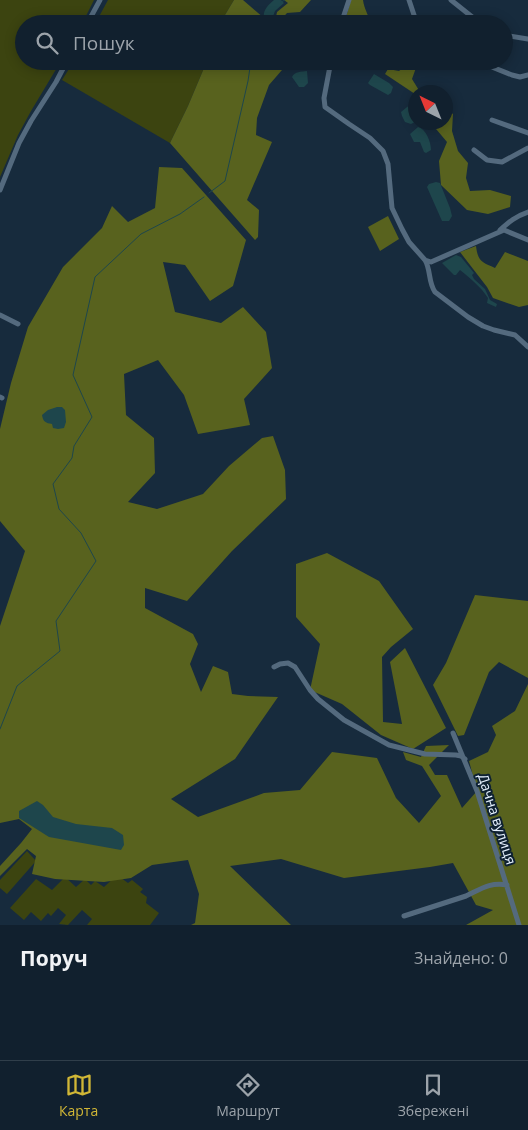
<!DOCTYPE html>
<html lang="uk">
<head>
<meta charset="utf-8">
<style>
	body { margin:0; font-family:"Open Sans",sans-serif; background:#1e2d3a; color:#f1f3f6 }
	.compass { position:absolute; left:408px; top:85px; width:45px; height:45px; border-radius:50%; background:#11202e; box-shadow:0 2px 12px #0003; rotate:317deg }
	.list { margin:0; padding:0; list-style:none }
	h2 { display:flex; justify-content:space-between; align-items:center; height:65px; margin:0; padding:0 20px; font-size:21px }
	h2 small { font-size:16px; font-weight:400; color:#9ca3aa }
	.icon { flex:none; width:28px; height:28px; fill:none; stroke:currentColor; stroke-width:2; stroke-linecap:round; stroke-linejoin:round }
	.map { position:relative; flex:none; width:528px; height:925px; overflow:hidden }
	.search { position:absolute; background:#11202e; box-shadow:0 2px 12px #0003; left:15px; right:15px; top:15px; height:55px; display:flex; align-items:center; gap:12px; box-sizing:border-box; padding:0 18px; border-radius:28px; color:#9ca3aa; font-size:19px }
	.sheet { height:135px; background:#11202e }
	nav { display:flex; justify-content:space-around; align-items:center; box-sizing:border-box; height:70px; border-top:1px solid #303e4a; background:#11202e; font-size:14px; color:#9ca3aa }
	nav a { display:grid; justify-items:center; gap:2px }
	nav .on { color:#d1b736 }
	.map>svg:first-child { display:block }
	.green { fill:#3c4410 }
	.forest { fill:#58621e }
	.water { fill:#1e464c }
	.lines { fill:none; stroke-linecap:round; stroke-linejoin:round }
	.stream { stroke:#1e464c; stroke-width:1 }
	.minor { stroke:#546a7e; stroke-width:5 }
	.labels { text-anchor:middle; stroke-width:4; stroke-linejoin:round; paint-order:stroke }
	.street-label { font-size:14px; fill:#e5f1fd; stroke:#0e2132 }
</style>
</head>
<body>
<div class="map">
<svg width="528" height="925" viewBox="0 0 528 925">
	<rect width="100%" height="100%" fill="#172b3d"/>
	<path class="green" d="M0 0H94L82 24H24V61H61L31 111 18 135 0 177Z
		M108 0H234L225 15 221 24H95Z
		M74 61H207L188 106 170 143 62 80Z
		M27 851 36 861 7 894 0 888V880Z
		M117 875 128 883 132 880 143 889 140 892 147 897 146 903 159 913 150 925H87L92 919 82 910 68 925 59 924 66 915 58 908 51 916 48 913 41 921 31 912 24 920 10 908 36 879 52 890 65 877 76 887 85 879 91 885 95 881 104 887Z"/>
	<path class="forest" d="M234 0H243L271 24H221L225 15Z
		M284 0H311L300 12 287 13 279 22 276 17 277 12 288 3Z
		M351 0H363C364 9 369 15 370 24H350L346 17Z
		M207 61H283L282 70 269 85 257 118 256 135 272 142 247 200 259 210 258 237 255 240 170 143 188 106Z
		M409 63 417 65 412 79 420 92H416L415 94 385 74 388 69 399 71Z
		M446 109 453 114 452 131 458 151 468 163 466 178 470 191 490 190 511 196 510 207 488 214 467 210 441 185 439 161 447 142 431 123 446 122Z
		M159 167 182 168 246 240 233 286 210 301 185 265 163 262 175 312 221 323 243 307 266 332 272 368 244 399 250 425 198 434 184 395 158 360 124 374 126 415 154 438 155 473 128 502 157 509 203 494 229 466 262 438 273 436 285 470 286 499 232 551 187 601 145 588V608L193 634 198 644 190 664 201 692 213 666 228 672 232 694 248 696 278 697 235 759 171 799 198 817 264 793 300 790 332 752 377 758 396 798 419 823 441 796 422 766 406 760 403 752 421 757 426 746 449 745 429 765 435 775H447L462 808 477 791 469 761 488 752 496 735 492 726 515 711 528 684V925H466L493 910 476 905 453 863 430 867 344 878 281 859 230 866 291 925H191L195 923 199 894 188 860 152 865 131 878 104 882 55 879 32 874 36 856 27 849 0 876V866L21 843 32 829 19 819 0 823V626L25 551 0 521V429L11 383 28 327 63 267 102 228 112 206 128 222 155 208Z
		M388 216 399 239 380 251 368 227Z
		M476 246C478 262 482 262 495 268L505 252 528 261V305L519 307 493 298 487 287 460 252Z
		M327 553 379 581 413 629 391 647 382 657 383 722 402 724 390 662 405 648 446 728 413 749 381 735 342 704 310 690 320 644 296 617V564Z
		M475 595 528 601V678L499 662 489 672 464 735 458 736 433 685 446 663Z"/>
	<path class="water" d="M274 0H281L284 3 275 11 272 19 265 22C261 12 267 6 274 0Z
		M307 71 308 83 304 87H299L292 77C295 71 301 72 307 71Z
		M374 74 389 83 393 87 391 93 388 95 370 85 368 83Z
		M414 102 415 104V116L413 113 410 115 412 118 415 117V122L411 124 405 122 402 116 401 112 412 103Z
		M418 127C426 129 431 142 431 150L426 153 424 152 420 142H414L410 134Z
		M436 182 440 183 450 208 452 216 449 221H442L427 187 429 184Z
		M456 255 461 257 474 273 472 275 474 279 485 289 490 300 497 304 496 307 487 303 488 298C481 287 470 278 460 270L456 275H454L442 263Z
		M57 407H62L65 410 66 422 64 428 58 429 53 428 52 424C46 423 43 422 42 415L48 410Z
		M37 801 43 805 53 817 76 824 112 828 123 835 124 845 121 850 49 837 19 818V811Z"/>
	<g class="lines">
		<path class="stream" d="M281 2 285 0
			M209 193 225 181 248 81 251 61
			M0 729 17 686 60 651 56 621 96 561 81 533 59 509 53 484 72 458 74 446 92 417 73 375 95 277 141 234 180 214 204 197"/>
		<path class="minor" d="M409 0 417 24
			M451 0 481 24
			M87 24 100 0
			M341 24 349 0
			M504 35 528 39
			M331 61 324 98 325 107 349 124 370 138 383 151 388 164 392 208 402 229 409 242 425 260 431 262 504 230 528 240
			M477 61 512 75 520 77 528 75
			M492 120 528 133
			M474 150 487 160 502 162 528 148
			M0 190 19 143 31 121 56 82 67 61
			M500 230C509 222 516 216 528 212
			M425 260C431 270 428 282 435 292L468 317 483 326 494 330 515 335 528 347
			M0 315 18 324
			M0 397 2 398
			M274 667 280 664 288 663 295 667 310 690 318 699 344 720 389 745 425 754 456 755 461 756 465 759
			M453 733 477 791 519 925
			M404 916 466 896C481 889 490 882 507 885"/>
	</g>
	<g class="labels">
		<g class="street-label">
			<text transform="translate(497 819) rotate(72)" y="5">Дачна вулиця</text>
		</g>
	</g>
</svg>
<svg class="compass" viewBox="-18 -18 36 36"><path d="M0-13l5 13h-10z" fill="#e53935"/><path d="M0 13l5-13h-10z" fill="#9ca3aa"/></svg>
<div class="search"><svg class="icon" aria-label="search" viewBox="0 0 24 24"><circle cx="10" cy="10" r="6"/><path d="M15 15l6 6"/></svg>Пошук</div>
</div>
<section class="sheet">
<h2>Поруч<small>Знайдено: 0</small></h2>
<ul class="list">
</ul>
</section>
<nav>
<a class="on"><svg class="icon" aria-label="map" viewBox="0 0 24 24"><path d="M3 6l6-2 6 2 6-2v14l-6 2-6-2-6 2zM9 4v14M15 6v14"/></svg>Карта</a>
<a><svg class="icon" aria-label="directions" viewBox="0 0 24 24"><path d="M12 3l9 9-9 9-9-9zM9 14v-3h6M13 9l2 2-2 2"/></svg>Маршрут</a>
<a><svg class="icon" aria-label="saved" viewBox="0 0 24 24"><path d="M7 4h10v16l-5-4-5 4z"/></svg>Збережені</a>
</nav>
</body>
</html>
